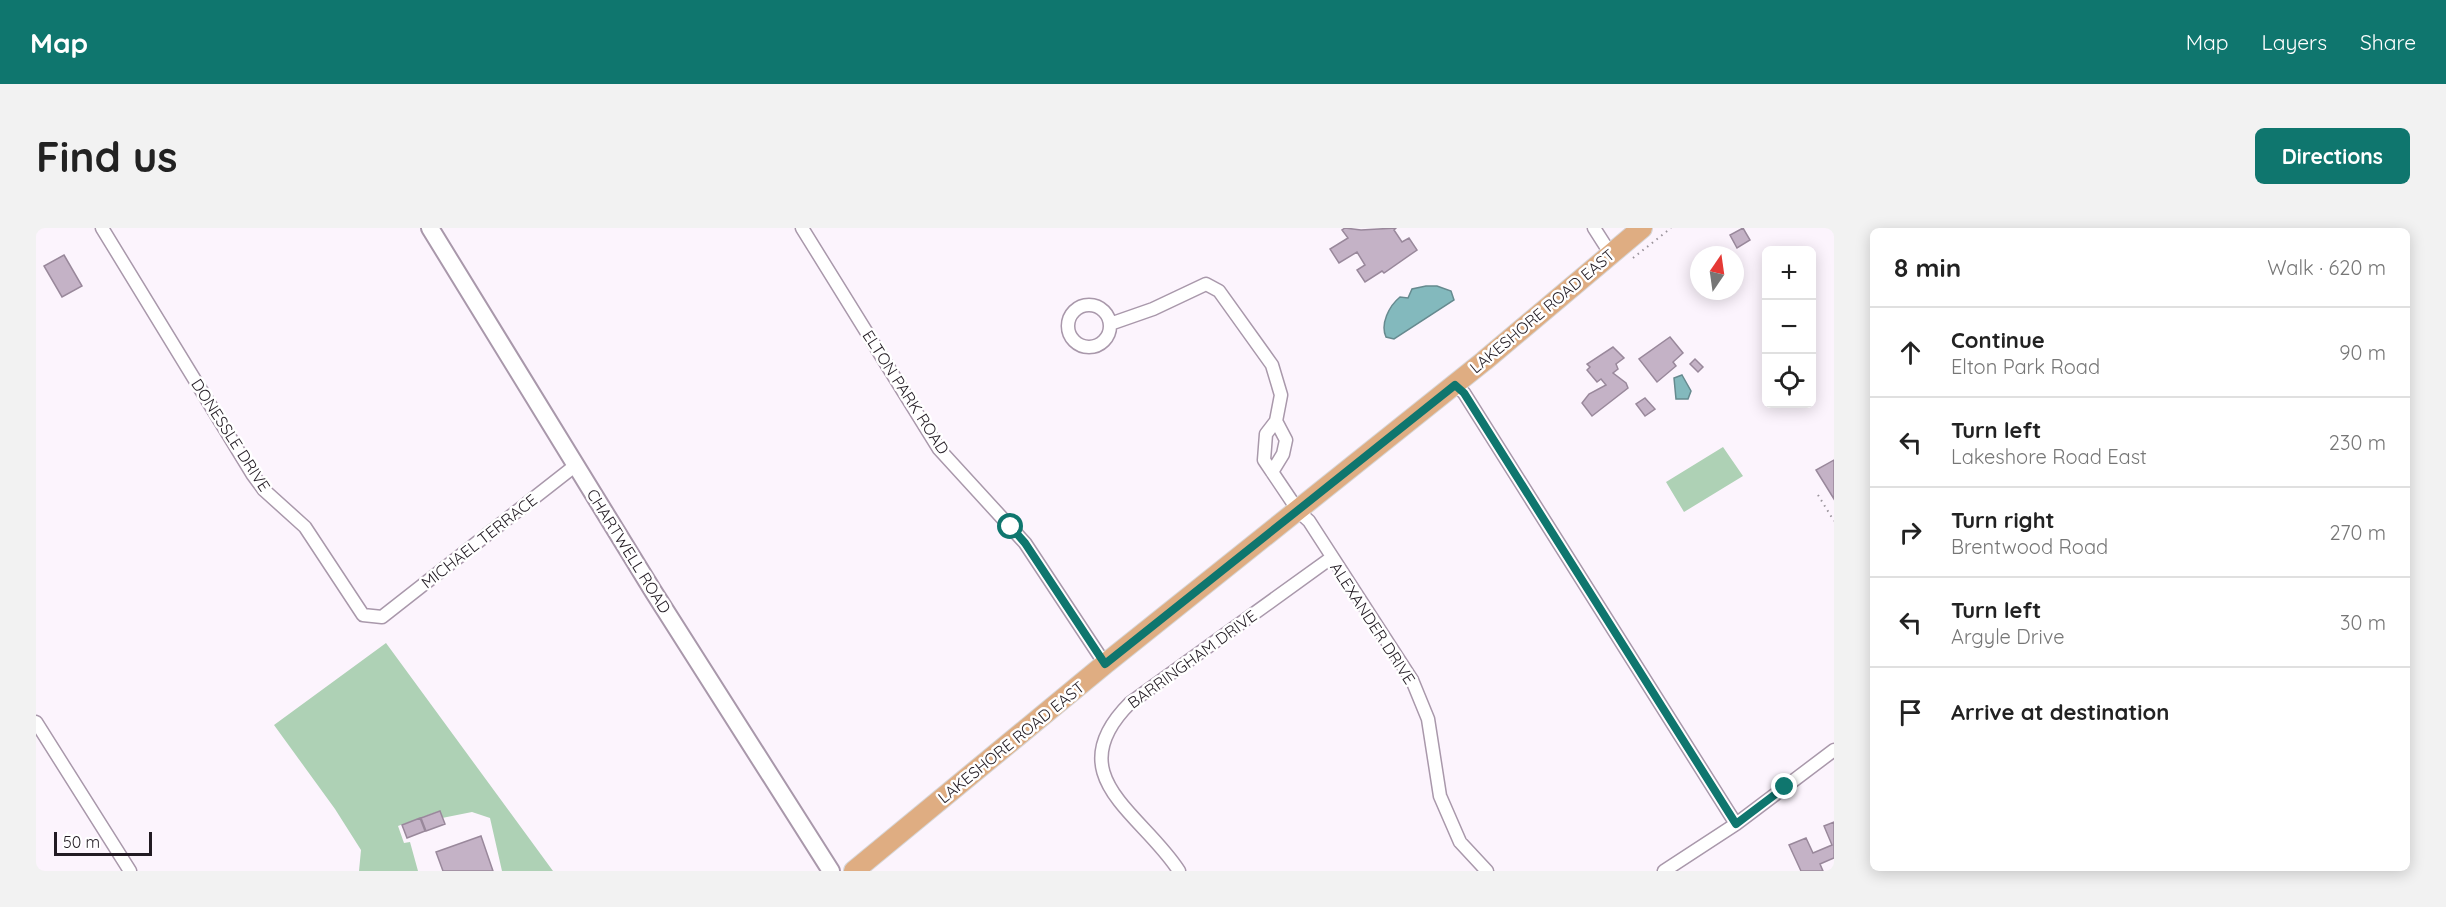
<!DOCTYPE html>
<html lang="en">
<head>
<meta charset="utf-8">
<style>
	body { margin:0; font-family:Quicksand,sans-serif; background:#f2f2f2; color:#222 }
	.controls { position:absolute; right:18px; top:18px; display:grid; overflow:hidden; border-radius:9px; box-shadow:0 3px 15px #0003 }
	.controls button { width:54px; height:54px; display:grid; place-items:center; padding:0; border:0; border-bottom:2px solid #e0e0e0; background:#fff; color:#222; font:30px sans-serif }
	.compass { position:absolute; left:1654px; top:18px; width:54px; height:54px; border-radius:50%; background:#fff; box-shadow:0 3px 15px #0003; rotate:13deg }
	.scale { position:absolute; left:18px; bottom:15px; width:98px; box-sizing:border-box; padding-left:6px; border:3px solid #221b23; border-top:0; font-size:16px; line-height:21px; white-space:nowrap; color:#221b23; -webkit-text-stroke:4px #fff; paint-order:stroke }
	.stop { position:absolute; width:18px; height:18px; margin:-14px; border:4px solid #0f766e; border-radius:50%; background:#fff }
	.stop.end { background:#0f766e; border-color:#fff; box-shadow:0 2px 6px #0008 }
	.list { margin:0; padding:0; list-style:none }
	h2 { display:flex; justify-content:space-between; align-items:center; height:78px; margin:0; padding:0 24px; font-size:26px }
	h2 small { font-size:20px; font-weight:400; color:#767676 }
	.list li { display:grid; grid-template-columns:39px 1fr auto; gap:18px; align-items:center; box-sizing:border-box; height:90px; padding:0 24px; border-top:2px solid #e0e0e0 }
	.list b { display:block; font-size:22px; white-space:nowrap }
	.list p { margin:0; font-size:20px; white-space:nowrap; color:#767676 }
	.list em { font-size:20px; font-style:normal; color:#767676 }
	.icon { flex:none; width:33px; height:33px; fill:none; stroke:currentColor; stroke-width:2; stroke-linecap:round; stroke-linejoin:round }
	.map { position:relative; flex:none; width:1798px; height:643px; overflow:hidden; border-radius:9px }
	header { display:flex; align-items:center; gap:36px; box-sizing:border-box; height:84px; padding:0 30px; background:#0f766e; color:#fff }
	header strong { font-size:28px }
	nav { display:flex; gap:33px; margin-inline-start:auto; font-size:21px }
	.intro { display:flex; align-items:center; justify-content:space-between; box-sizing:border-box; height:144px; padding:0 36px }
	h1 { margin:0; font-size:42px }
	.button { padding:15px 27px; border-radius:9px; background:#0f766e; color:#fff; font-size:21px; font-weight:700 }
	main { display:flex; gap:36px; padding:0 36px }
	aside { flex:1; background:#fff; border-radius:9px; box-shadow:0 3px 15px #0003 }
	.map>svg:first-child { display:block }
	.green { fill:#aed1b5 }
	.water { fill:#83b9bd; stroke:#668a8f; stroke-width:1.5 }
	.building { fill:#c4b2c6; stroke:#99889b; stroke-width:1.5 }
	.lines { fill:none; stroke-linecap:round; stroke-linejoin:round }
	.street-casing { stroke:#a998ab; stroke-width:15 }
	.secondary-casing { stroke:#a998ab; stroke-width:20 }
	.primary-casing { stroke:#d7d6d7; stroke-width:22 }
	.path { stroke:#9a939b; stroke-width:2; stroke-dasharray:1.5 4.5; stroke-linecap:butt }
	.street { stroke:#fff; stroke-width:12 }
	.secondary { stroke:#fff; stroke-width:16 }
	.primary { stroke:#dfad82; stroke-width:20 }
	.route { stroke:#0f766e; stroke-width:8 }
	.labels { text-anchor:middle; stroke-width:5; stroke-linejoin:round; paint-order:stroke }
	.street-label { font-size:16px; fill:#221b23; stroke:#fff }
</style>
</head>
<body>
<header>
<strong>Map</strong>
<nav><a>Map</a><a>Layers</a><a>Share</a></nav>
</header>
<div class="intro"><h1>Find us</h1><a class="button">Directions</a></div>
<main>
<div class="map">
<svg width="1798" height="643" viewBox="0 0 1798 643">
	<rect width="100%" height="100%" fill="#fcf4fd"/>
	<path class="green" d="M1687 219 1707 248 1648 284 1630 254Z
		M350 415 517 643H466L454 590 436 584 406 590 403 583 362 598 368 615 374 614 382 643H323L325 622 299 581 238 497Z"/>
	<path class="water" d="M1390 58H1401L1415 63 1418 72 1358 111 1350 109C1344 96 1353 78 1364 69L1372 70 1376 61Z
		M1646 147 1655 163 1652 171H1640L1638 150Z"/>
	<path class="building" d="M1309 0 1325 2 1360 0 1358 2 1366 14 1373 10 1381 22 1348 45 1346 43 1329 54 1321 42 1329 37 1321 24 1303 35 1294 21 1312 10 1306 2Z
		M1707 0 1714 12 1701 20 1694 7Z
		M28 27 46 58 26 69 8 38Z
		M1634 109 1647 125 1637 134 1640 138 1621 154 1603 131Z
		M1577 119 1588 130 1580 136 1582 141 1577 145 1590 155 1592 160 1556 188 1546 175 1553 166 1570 157 1565 151 1561 154 1551 142 1554 139 1551 136Z
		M1659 131 1667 139 1662 144 1654 136Z
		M1609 170 1619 181 1609 188 1600 176Z
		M1798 232V271L1780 242Z
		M404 583 409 596 390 603 385 590Z
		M384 590 389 603 371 610 366 597Z
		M1798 594V630L1784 636 1787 643H1765L1753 617 1770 610 1777 625 1796 617 1788 598Z
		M445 608 457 643H407L400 624Z"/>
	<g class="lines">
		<defs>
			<path id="street" d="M66 0 217 247 228 262 269 299 327 387 346 389 540 237
				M766 0 903 221 989 315 1069 436
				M1558 0 1574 25
				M1032 98a21 21 0 1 1 42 0a21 21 0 1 1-42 0Z
				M1074 96 1117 81 1170 56 1183 63 1236 137 1245 167 1240 193 1230 206 1228 232 1263 284 1273 293 1376 452 1392 491 1404 568 1424 614 1451 643
				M1419 157 1428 165 1700 596
				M1236 244 1247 226 1250 212 1240 193
				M0 494 94 643
				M1143 643C1106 585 1021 548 1094 475L1295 330
				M1628 643 1700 596 1798 522"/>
			<path id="secondary" d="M394 0 617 363 795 643"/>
			<path id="primary" d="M818 643 1069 436 1448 133 1606 0"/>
		</defs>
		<use href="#street" class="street-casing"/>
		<use href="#secondary" class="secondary-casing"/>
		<use href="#primary" class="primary-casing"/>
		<path class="path" d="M1597 30 1635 0
			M1782 267 1798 293"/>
		<use href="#street" class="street"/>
		<use href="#secondary" class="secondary"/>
		<use href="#primary" class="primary"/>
	</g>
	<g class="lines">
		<path class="route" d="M975 299 989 315 1069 436 1419 157 1428 165 1700 596 1749 559"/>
	</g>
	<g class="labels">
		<g class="street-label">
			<text transform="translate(1506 83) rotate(-40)" y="6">LAKESHORE ROAD EAST</text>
			<text transform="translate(870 164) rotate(57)" y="6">ELTON PARK ROAD</text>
			<text transform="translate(195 207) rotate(57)" y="6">DONESSLE DRIVE</text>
			<text transform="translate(443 313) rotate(-38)" y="6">MICHAEL TERRACE</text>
			<text transform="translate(593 323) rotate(58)" y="6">CHARTWELL ROAD</text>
			<text transform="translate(1337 395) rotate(57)" y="6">ALEXANDER DRIVE</text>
			<text transform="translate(1156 431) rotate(-36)" y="6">BARRINGHAM DRIVE</text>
			<text transform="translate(975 514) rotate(-39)" y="6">LAKESHORE ROAD EAST</text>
		</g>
	</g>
</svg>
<div class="controls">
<button>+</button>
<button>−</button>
<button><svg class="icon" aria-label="locate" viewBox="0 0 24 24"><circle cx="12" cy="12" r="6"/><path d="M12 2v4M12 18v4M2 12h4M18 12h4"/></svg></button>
</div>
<svg class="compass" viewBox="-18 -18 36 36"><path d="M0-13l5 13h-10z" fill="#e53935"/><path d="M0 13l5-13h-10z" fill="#767676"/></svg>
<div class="scale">50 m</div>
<div class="stop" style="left:975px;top:299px"></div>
<div class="stop end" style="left:1749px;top:559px"></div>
</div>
<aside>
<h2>8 min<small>Walk · 620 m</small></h2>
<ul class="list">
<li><svg class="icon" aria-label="ahead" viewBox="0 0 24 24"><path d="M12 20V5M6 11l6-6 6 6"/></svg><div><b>Continue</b><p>Elton Park Road</p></div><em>90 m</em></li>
<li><svg class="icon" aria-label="left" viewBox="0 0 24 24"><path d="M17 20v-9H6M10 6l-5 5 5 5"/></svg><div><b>Turn left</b><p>Lakeshore Road East</p></div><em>230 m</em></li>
<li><svg class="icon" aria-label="right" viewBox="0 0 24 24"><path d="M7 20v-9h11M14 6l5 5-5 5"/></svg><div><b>Turn right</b><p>Brentwood Road</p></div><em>270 m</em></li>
<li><svg class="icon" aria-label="left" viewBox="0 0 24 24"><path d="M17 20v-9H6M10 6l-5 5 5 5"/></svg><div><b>Turn left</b><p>Argyle Drive</p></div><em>30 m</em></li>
<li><svg class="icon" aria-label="arrive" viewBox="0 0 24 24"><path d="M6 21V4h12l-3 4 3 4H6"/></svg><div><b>Arrive at destination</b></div></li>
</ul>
</aside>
</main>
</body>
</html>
